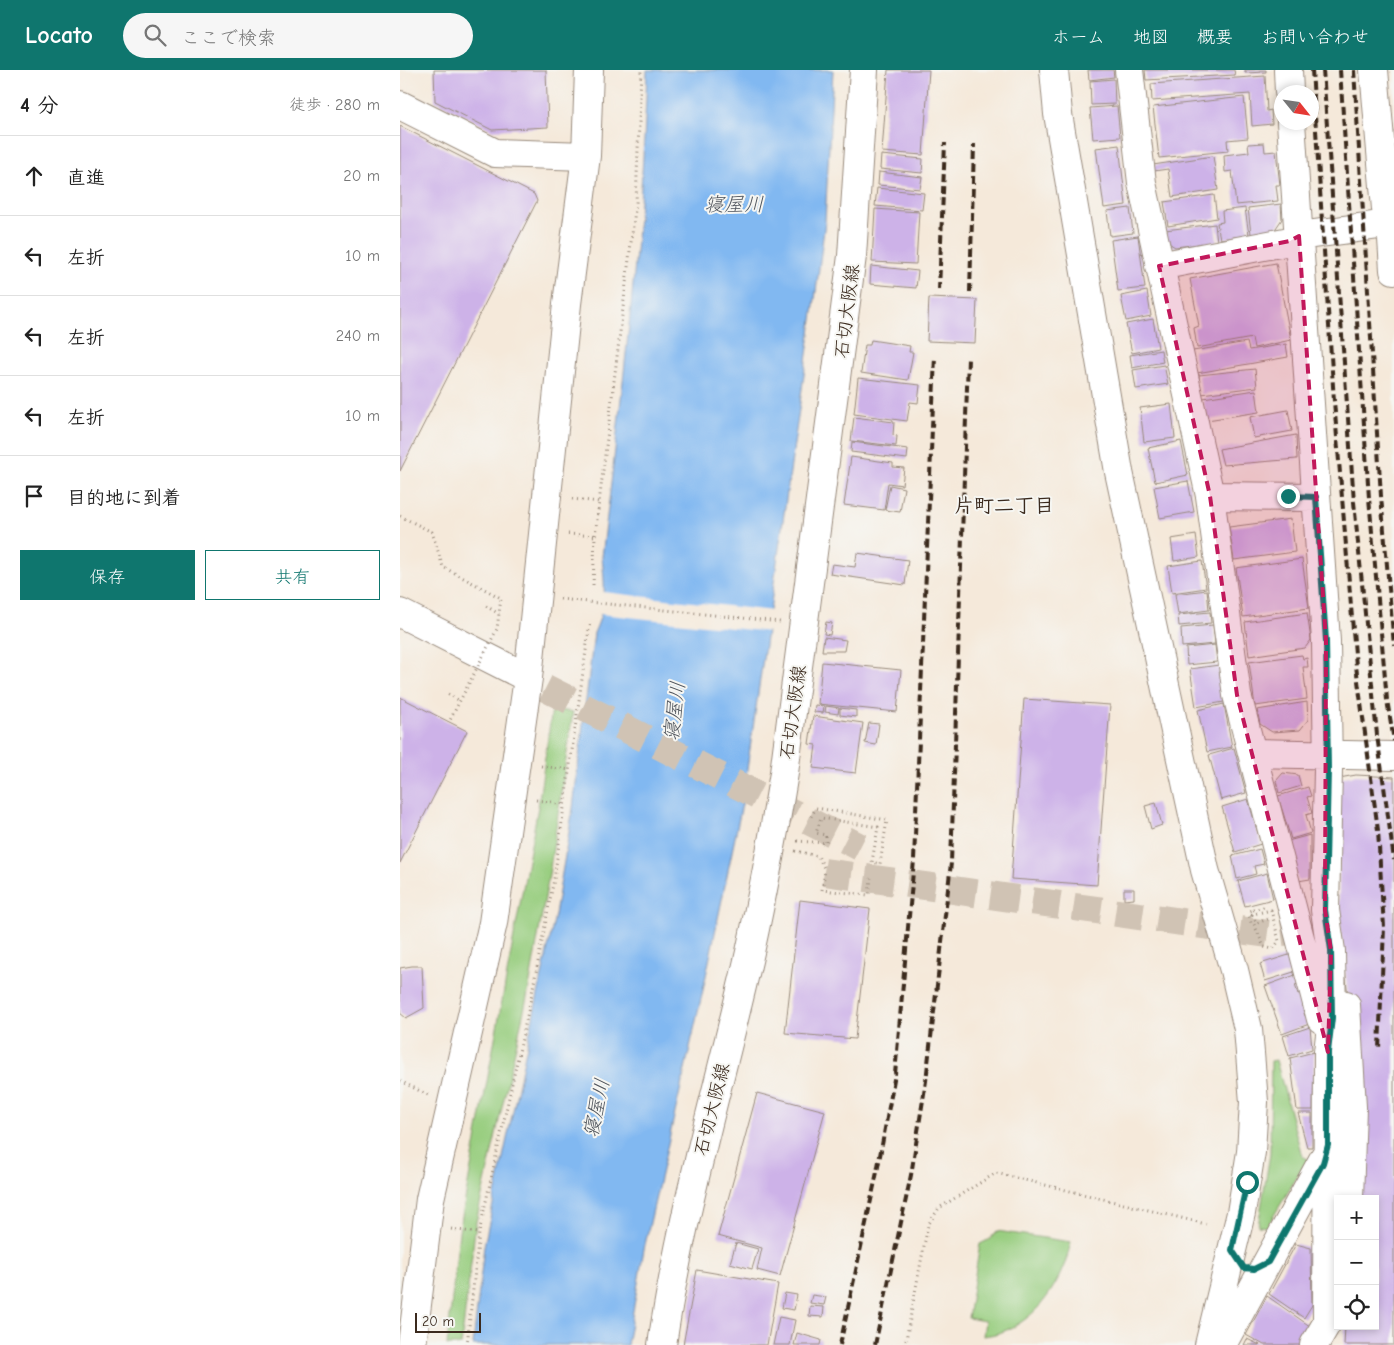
<!DOCTYPE html>
<html lang="ja">
<head>
<meta charset="utf-8">
<style>
	body { margin:0; font-family:"Comic Neue","Klee One",sans-serif; background:#f6f6f6; color:#222 }
	.controls { position:absolute; right:15px; bottom:15px; display:grid; overflow:hidden; border-radius:0px; box-shadow:0 2px 8px #0003 }
	.controls button { width:45px; height:45px; display:grid; place-items:center; padding:0; border:0; border-bottom:1px solid #e0e0e0; background:#fff; color:#222; font:25px sans-serif }
	.compass { position:absolute; left:874px; top:15px; width:45px; height:45px; border-radius:50%; background:#fff; box-shadow:0 2px 8px #0003; rotate:120deg }
	.scale { position:absolute; left:15px; bottom:12px; width:66px; box-sizing:border-box; padding-left:5px; border:2px solid #3b2a1e; border-top:0; font-size:14px; line-height:18px; white-space:nowrap; color:#3b2a1e; -webkit-text-stroke:4px #f6f6f2; paint-order:stroke }
	.stop { position:absolute; width:15px; height:15px; margin:-11px; border:4px solid #0f766e; border-radius:50%; background:#fff }
	.stop.end { background:#0f766e; border-color:#fff; box-shadow:0 1px 5px #0008 }
	.list { margin:0; padding:0; list-style:none }
	h2 { display:flex; justify-content:space-between; align-items:center; height:65px; margin:0; padding:0 20px; font-size:21px }
	h2 small { font-size:16px; font-weight:400; color:#767676 }
	.list li { display:grid; grid-template-columns:32px 1fr auto; gap:15px; align-items:center; box-sizing:border-box; height:80px; padding:0 20px; border-top:1px solid #e0e0e0 }
	.list b { display:block; font-size:19px; white-space:nowrap }
	.list em { font-size:16px; font-style:normal; color:#767676 }
	.actions { display:flex; gap:10px; padding:15px 20px }
	.actions a { flex:1; padding:11px 0; border:1px solid #0f766e; border-radius:0px; text-align:center; font-size:18px; color:#0f766e }
	.actions .main { background:#0f766e; color:#fff }
	.icon { flex:none; width:28px; height:28px; fill:none; stroke:currentColor; stroke-width:2; stroke-linecap:round; stroke-linejoin:round }
	.map { position:relative; flex:none; width:994px; height:1275px; overflow:hidden }
	header { display:flex; align-items:center; gap:30px; box-sizing:border-box; height:70px; padding:0 25px; background:#0f766e; color:#fff }
	header strong { font-size:24px }
	nav { display:flex; gap:28px; margin-inline-start:auto; font-size:18px }
	.search { width:350px; height:45px; background:#f6f6f6; display:flex; align-items:center; gap:12px; box-sizing:border-box; padding:0 18px; border-radius:28px; color:#767676; font-size:19px }
	main { display:flex }
	aside { flex:1; background:#fff }
	.map>svg:first-child { display:block }
	.green { fill:#99ce80; stroke:#6a7c4f }
	.water { fill:#81b8f1; stroke:#5e7188 }
	.pier { fill:#f5e9da }
	.building { fill:#cdb2e8 }
	.lines { fill:none; stroke-linecap:round; stroke-linejoin:round }
	.minor-tunnel { stroke:#d0c3b4; stroke-width:28; stroke-dasharray:28 14; stroke-linecap:butt }
	.minor-casing { stroke:#988a7c; stroke-width:30 }
	.major-casing { stroke:#988a7c; stroke-width:30 }
	.path { stroke:#988a7c; stroke-width:3; stroke-dasharray:1 4; stroke-linecap:butt }
	.minor { stroke:#fff; stroke-width:28 }
	.major { stroke:#fff; stroke-width:28 }
	.rail { stroke:#3b2a1e; stroke-width:4; stroke-dasharray:8 4; stroke-linecap:butt }
	.path-bridge { stroke:#988a7c; stroke-width:3; stroke-dasharray:1 4; stroke-linecap:butt }
	.route { stroke:#0f766e; stroke-width:6 }
	.marked { fill:#c2185b; fill-opacity:0.2; stroke:#c2185b; stroke-width:4; stroke-dasharray:10 6; stroke-linejoin:round }
	.labels { text-anchor:middle; stroke-width:4; stroke-linejoin:round; paint-order:stroke }
	.street-label { font-size:19px; fill:#3b2a1e; stroke:#f6f6f2 }
	.water-label { font-size:20px; font-style:italic; fill:#50555d; stroke:#f6f6f2 }
	.neighbourhood-label { font-size:20px; font-weight:bold; fill:#3b2a1e; stroke:#f6f6f2 }
</style>
</head>
<body>
<header>
<strong>Locato</strong>
<div class="search"><svg class="icon" aria-label="search" viewBox="0 0 24 24"><circle cx="10" cy="10" r="6"/><path d="M15 15l6 6"/></svg>ここで検索</div>
<nav><a>ホーム</a><a>地図</a><a>概要</a><a>お問い合わせ</a></nav>
</header>
<main>
<aside>
<h2>4 分<small>徒歩 · 280 m</small></h2>
<ul class="list">
<li><svg class="icon" aria-label="ahead" viewBox="0 0 24 24"><path d="M12 20V5M6 11l6-6 6 6"/></svg><div><b>直進</b></div><em>20 m</em></li>
<li><svg class="icon" aria-label="left" viewBox="0 0 24 24"><path d="M17 20v-9H6M10 6l-5 5 5 5"/></svg><div><b>左折</b></div><em>10 m</em></li>
<li><svg class="icon" aria-label="left" viewBox="0 0 24 24"><path d="M17 20v-9H6M10 6l-5 5 5 5"/></svg><div><b>左折</b></div><em>240 m</em></li>
<li><svg class="icon" aria-label="left" viewBox="0 0 24 24"><path d="M17 20v-9H6M10 6l-5 5 5 5"/></svg><div><b>左折</b></div><em>10 m</em></li>
<li><svg class="icon" aria-label="arrive" viewBox="0 0 24 24"><path d="M6 21V4h12l-3 4 3 4H6"/></svg><div><b>目的地に到着</b></div></li>
</ul>
<div class="actions"><a class="main">保存</a><a>共有</a></div>
</aside>
<div class="map">
<svg width="994" height="1275" viewBox="0 0 994 1275">
	<rect width="100%" height="100%" fill="#f6f6f2"/>
	<filter id="ink" filterUnits="userSpaceOnUse"><feTurbulence type="fractalNoise" baseFrequency=".02" numOctaves="2"/><feDisplacementMap in="SourceGraphic" scale="10" xChannelSelector="R" yChannelSelector="G"/><feConvolveMatrix kernelMatrix="1 2 1 2 8 2 1 2 1" color-interpolation-filters="sRGB"/></filter>
	<filter id="wash" filterUnits="userSpaceOnUse"><feTurbulence type="fractalNoise" baseFrequency=".0096" numOctaves="4" result="noise"/><feDisplacementMap in="SourceGraphic" scale="20" xChannelSelector="R" yChannelSelector="G"/><feGaussianBlur stdDeviation="1.12" result="paint"/><feColorMatrix in="noise" values="0 0 0 0 0 0 0 0 0 0 0 0 0 0 0 0 0 1.4 0 .05"/><feComposite in="paint" operator="in"/></filter>
	<g filter="url(#wash)">
		<rect width="100%" height="100%" fill="#f5e9da"/>
		<path class="green" d="M152 639 173 642 149 805 128 923 76 1152 61 1275H47L59 1162 138 737Z
			M876 990 902 1086 908 1089 867 1157 858 1156 870 1084 871 991Z
			M597 1161 671 1172C662 1216 630 1262 583 1266L585 1251 568 1248 580 1174 590 1169Z"/>
		<path class="water" d="M247 0H433L425 152 415 229 342 734 303 920 244 1179 227 1275H73L84 1176 155 845 173 738 194 563C207 535 205 517 202 487 222 324 242 165 247 0Z"/>
		<path class="pier" d="M203 522 373 541 370 562 200 544Z"/>
		<g id="blocks">
			<path class="building" d="M34 0H146L148 57 92 60 35 31Z
				M488 0H529L523 85 482 82Z
				M688 0H713L714 7 689 10Z
				M745 0H834L835 5 746 10Z
				M845 0H866V2L845 3Z
				M865 6 867 41 871 40 872 54 852 56 850 24 752 31 751 14Z
				M714 9 715 34 691 35 690 11Z
				M844 27 848 68 827 70 828 81 759 88 753 37Z
				M717 36 720 67 693 69 690 38Z
				M0 56 134 124 137 131 0 401Z
				M864 73 865 82 876 81 880 115H876L878 131 836 135 832 101 825 102 824 85 849 82 848 74Z
				M719 75 726 135 704 138 696 78Z
				M481 85 523 89 522 103 480 99Z
				M813 86 818 120 772 127 768 99 754 101 753 95Z
				M479 102 522 107 520 119 478 115Z
				M477 118 524 123 522 140 475 136Z
				M814 125 817 148 768 156 764 132Z
				M881 134 882 149 874 161 851 164 848 138Z
				M730 138 733 163 710 166 707 141Z
				M845 138 849 165 820 169 817 153 823 152 822 141Z
				M475 139 519 142 516 194 472 192Z
				M815 154 817 172 775 177 767 172 765 160Z
				M738 166 745 218 718 221 711 170Z
				M876 193 891 270 854 278 852 268 797 278 794 258 799 256 790 209Z
				M471 196 518 201 516 218 470 214Z
				M747 221 751 246 726 251 721 226Z
				M529 228 577 230 575 273 527 271Z
				M753 249 758 278 732 283 726 254Z
				M471 270 510 276 509 282H513L508 310 461 303 465 275H470Z
				M847 272 849 280 886 274 888 287 797 303 793 281Z
				M761 280 763 292 732 298 730 285Z
				M764 295 768 314 736 319 733 300Z
				M855 299 857 317 801 324 799 305Z
				M458 308 520 315 518 333 510 332 507 351 454 344Z
				M856 320 859 342 807 350 803 328Z
				M771 334 775 368 744 372 740 338Z
				M888 340 892 361 854 368 850 347Z
				M454 347 494 352 493 365 497 366 496 376 451 371Z
				M896 365 897 389 823 395 819 379Z
				M781 371 788 405 755 412 748 378Z
				M452 372 508 379 507 389 451 382Z
				M451 387 493 393V397L504 398 502 415 488 413 484 440 444 435Z
				M788 411 794 442 760 448 754 417Z
				M490 415 504 418 500 442 485 440Z
				M891 449 895 482 834 490 829 457Z
				M796 465 799 487 774 491 771 469Z
				M457 483 508 490 505 515 430 504 432 494 455 497Z
				M902 489 909 538 843 547 836 498Z
				M802 491 806 518 772 523 768 496Z
				M807 520 809 540 778 544 775 524Z
				M810 542 811 553 779 556 778 545Z
				M907 543 911 570 905 578 849 586 845 552Z
				M426 552 432 553 430 565 424 564Z
				M813 555 815 574 782 577 781 558Z
				M424 567 446 570 444 581H422Z
				M815 575 817 592 787 595 786 578Z
				M902 585 903 589 907 588 908 597H903L907 629 855 636 849 592Z
				M422 592 501 600 497 642 418 634Z
				M819 595 824 632 796 637 790 599Z
				M0 627 67 661 0 793Z
				M624 629 710 635 697 815 611 809Z
				M907 632 908 650 900 660 872 662 860 654 857 640Z
				M824 634 832 677 807 682 798 640Z
				M415 635 424 636 423 643 414 642Z
				M426 636 439 638 438 644 425 642Z
				M440 638 456 640V647L440 645Z
				M413 646 463 653 456 703 413 698 416 675 409 674Z
				M469 653 479 654 476 675 465 673Z
				M834 678 846 723 821 730 809 685Z
				M883 703 898 705 901 716 879 723 876 711Z
				M956 705 994 707V1275H944L945 1256H975V1129H954V985L939 841V708Z
				M908 717 911 726 907 727 912 743 906 745 911 763 891 769 878 726Z
				M848 729 861 774 835 782 822 737Z
				M756 733 762 755 751 759 745 736Z
				M910 765V809L898 811 888 771Z
				M860 779 864 794 854 796 856 804 837 809 832 786Z
				M867 803 873 829 845 836 838 811Z
				M724 819H734V829L724 830Z
				M400 830 470 839 455 969 385 963Z
				M892 884 897 901 865 911 860 894Z
				M12 896H22L24 938 6 948 0 943V898Z
				M898 904 901 913 895 915 898 924 903 922 907 935 902 937 905 946 909 944 912 953 882 964 865 916Z
				M910 957 912 979 889 986 883 966Z
				M914 982 913 1040H897L890 988Z
				M357 1023 425 1041 380 1206 357 1200 362 1178 318 1166Z
				M898 1043H912V1077H907Z
				M336 1173 358 1179 352 1199 330 1193Z
				M896 1174 911 1178 912 1235 904 1248 869 1224Z
				M297 1200 378 1214 367 1275H283Z
				M385 1223 397 1225 394 1240 382 1238Z
				M412 1225 426 1227 424 1235 410 1233Z
				M867 1226 914 1259 904 1275H864L846 1265Z
				M410 1236 424 1237 423 1247 409 1246Z
				M379 1247 395 1250 390 1275H373Z
				M397 1263 421 1270 420 1275H394Z
				M847 1269 860 1275H844Z"/>
		</g>
	</g>
	<g filter="url(#ink)">
		<use href="#blocks" fill-opacity="0" stroke="#988a7c" stroke-width="1"/>
		<g class="lines">
			<path class="minor-tunnel" d="M108 599 460 777
				M424 802 868 864 940 854"/>
			<defs>
				<path id="minor" d="M654 0 658 44 719 402 805 800 834 900 848 959 854 1032 851 1082 841 1143 809 1275
					M729 0 742 113 810 426 837 625 921 949
					M888 0 889 22
					M974 0 986 139 991 153 994 200
					M0 35 95 83 186 86
					M891 52 926 571 928 699 925 840 931 881 932 948 928 982 927 1253 914 1275
					M759 196 890 171 899 166 994 153
					M810 426 916 427
					M0 543 128 608
					M852 683 994 686
					M946 935 952 1037 949 1129
					M12 1275 30 1129 93 853 128 608 167 234 186 86 189 0
					M822 1275 925 1086"/>
				<path id="major" d="M262 1275C281 1142 320 1014 350 882 363 823 374 763 384 703L452 186 464 0"/>
			</defs>
			<use href="#minor" class="minor-casing"/>
			<use href="#major" class="major-casing"/>
			<path class="path" d="M172 429 200 432
				M168 464 195 466
				M193 515 195 466 236 132 241 0
				M160 529 380 552
				M86 536 99 544
				M48 624 60 631
				M141 696 170 700
				M136 730 165 734
				M397 771 426 773V765L416 763 421 748 478 757 472 792 480 794 487 750 416 738 409 750
				M395 781 418 786 425 800
				M423 814 422 820 469 825 471 808
				M853 840 867 836
				M871 840 879 871 873 879 864 877 854 854 851 853 849 845Z
				M852 845 857 853 871 848
				M0 1011 28 1025
				M51 1159 79 1163
				M67 1275 79 1163 131 928 154 809 190 552
				M505 1275 528 1155 539 1138 596 1103 806 1154"/>
			<use href="#minor" class="minor"/>
			<use href="#major" class="major"/>
			<path class="rail" d="M912 0 934 331 956 596 978 760 981 811 984 857 979 979
				M923 0 954 432 977 665 994 790
				M940 0 969 428 987 630 994 671
				M954 0 981 426 994 576
				M539 220 545 73
				M570 222 574 74
				M440 1275 477 1102 495 1004 514 790 535 286
				M475 1275 511 1105 526 1011 551 793 568 288"/>
			<path class="path-bridge" d="M0 446 32 462 43 497 101 528 97 559 49 652
				M423 814 425 800
				M852 845 850 841 853 840"/>
		</g>
	</g>
	<g class="lines" filter="url(#ink)">
		<path class="route" d="M847 1112 832 1180 844 1198 854 1199 868 1192 923 1093 928 1075V982L932 948 931 880 925 840 928 699 926 571 916 427 888 426"/>
	</g>
	<path class="marked" d="M899 166 926 571 925 840 931 881 928 982 837 625 810 426 759 196 890 171Z"/>
	<g class="labels">
		<g class="street-label">
			<text transform="translate(446 241) rotate(-83)" y="7">石切大阪線</text>
			<text transform="translate(392 642) rotate(-82)" y="7">石切大阪線</text>
			<text transform="translate(311 1039) rotate(-76)" y="7">石切大阪線</text>
		</g>
		<g class="water-label">
			<text x="334" y="141">寝屋川</text>
			<text transform="translate(274 641) rotate(-83)" y="7">寝屋川</text>
			<text transform="translate(196 1038) rotate(-78)" y="7">寝屋川</text>
		</g>
		<g class="neighbourhood-label">
			<text x="604" y="442">片町二丁目</text>
		</g>
	</g>
</svg>
<div class="controls">
<button>+</button>
<button>−</button>
<button><svg class="icon" aria-label="locate" viewBox="0 0 24 24"><circle cx="12" cy="12" r="6"/><path d="M12 2v4M12 18v4M2 12h4M18 12h4"/></svg></button>
</div>
<svg class="compass" viewBox="-18 -18 36 36"><path d="M0-13l5 13h-10z" fill="#e53935"/><path d="M0 13l5-13h-10z" fill="#767676"/></svg>
<div class="scale">20 m</div>
<div class="stop" style="left:847px;top:1112px"></div>
<div class="stop end" style="left:888px;top:426px"></div>
</div>
</main>
</body>
</html>
